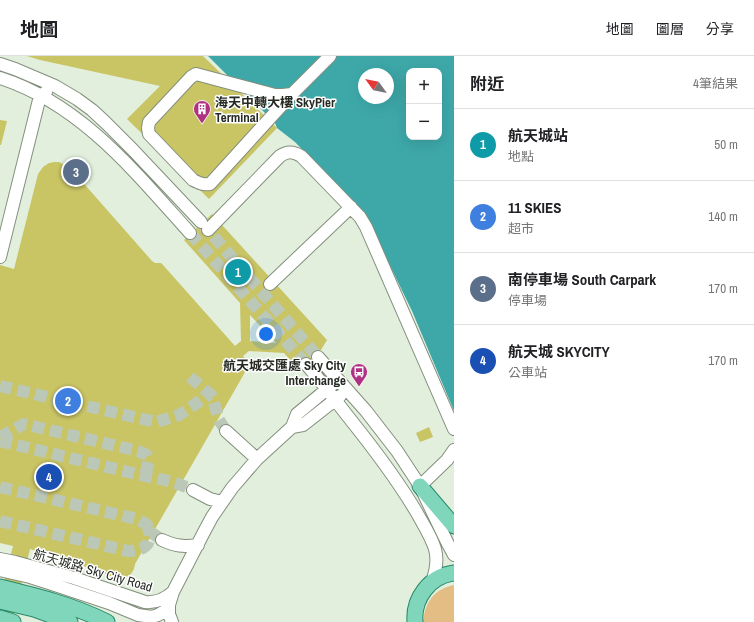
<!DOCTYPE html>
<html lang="zh-TW">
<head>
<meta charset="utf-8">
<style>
	body { margin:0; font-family:"Archivo Narrow","Noto Sans TC",sans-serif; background:#f2f2f2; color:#202124 }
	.controls { position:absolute; right:12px; top:12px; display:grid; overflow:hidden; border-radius:8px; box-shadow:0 4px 16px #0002 }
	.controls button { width:36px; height:36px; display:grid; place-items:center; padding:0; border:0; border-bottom:1px solid #e0e0e0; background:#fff; color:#202124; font:20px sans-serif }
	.compass { position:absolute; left:358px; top:12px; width:36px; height:36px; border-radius:50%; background:#fff; box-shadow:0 4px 16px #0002; rotate:303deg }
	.you { position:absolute; left:266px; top:278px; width:14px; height:14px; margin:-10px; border:3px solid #fff; border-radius:50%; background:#1a73e8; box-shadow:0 0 0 6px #1a73e833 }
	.badge { display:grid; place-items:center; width:26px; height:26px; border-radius:50%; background:#af3181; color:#fff; font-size:13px; font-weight:700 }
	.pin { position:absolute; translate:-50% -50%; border:2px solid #fff; box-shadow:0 1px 4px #0006 }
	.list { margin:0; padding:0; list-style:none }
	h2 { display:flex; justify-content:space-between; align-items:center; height:52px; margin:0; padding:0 16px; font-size:17px }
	h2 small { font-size:13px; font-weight:400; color:#757577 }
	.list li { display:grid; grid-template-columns:26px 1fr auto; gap:12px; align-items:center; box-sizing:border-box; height:72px; padding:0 16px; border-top:1px solid #e0e0e0 }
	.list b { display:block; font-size:15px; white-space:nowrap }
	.list p { margin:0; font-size:13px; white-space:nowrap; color:#757577 }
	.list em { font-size:13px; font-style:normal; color:#757577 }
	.map { position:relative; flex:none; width:454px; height:566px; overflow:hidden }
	header { display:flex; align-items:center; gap:24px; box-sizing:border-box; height:56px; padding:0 20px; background:#fff; border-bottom:1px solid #e0e0e0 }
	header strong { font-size:19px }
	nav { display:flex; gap:22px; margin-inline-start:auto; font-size:14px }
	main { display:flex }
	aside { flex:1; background:#fff }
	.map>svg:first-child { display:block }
	.green { fill:#e4bd84 }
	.water { fill:#3ea8a9; fill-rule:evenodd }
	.building { fill:#c9c464; fill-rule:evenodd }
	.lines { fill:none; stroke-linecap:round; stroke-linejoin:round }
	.minor-tunnel { stroke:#bcc8b7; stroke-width:12; stroke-dasharray:12 6; stroke-linecap:butt }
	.minor-casing { stroke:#838f7d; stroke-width:14 }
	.major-casing { stroke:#288869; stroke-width:17 }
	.minor { stroke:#fff; stroke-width:12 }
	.major { stroke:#7fd6bb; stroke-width:15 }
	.labels { text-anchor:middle; stroke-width:3; stroke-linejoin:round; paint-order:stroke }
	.poi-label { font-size:13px; font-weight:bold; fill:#252a23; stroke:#fff; text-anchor:start }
	.street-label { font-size:13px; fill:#252a23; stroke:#fff }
</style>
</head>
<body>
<header>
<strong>地圖</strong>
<nav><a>地圖</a><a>圖層</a><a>分享</a></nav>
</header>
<main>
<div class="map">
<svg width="454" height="566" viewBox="0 0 454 566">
	<rect width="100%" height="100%" fill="#e2efdc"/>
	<path class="green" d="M454 529V566H423C425 546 434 533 454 529Z"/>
	<path class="water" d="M208 0H454V355L412 255 364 156 354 147 295 86 277 72 275 67ZM409 15H439V81H409ZM364 18H388V42H364Z"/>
	<path class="building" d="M27 0H203L277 72 209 143 127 63 160 30 40 4Z
		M0 64 7 65 1 89H0Z
		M55 106H59L65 109 71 113 152 205 155 207H161L163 209 235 290 241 285 240 247 184 184 212 158 327 284 316 302 296 310 284 297 249 295 243 300 248 306V311L135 508 134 513 131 518 124 522 118 523 73 506 30 493 12 566H0V542L13 490 0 487V209L14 213 38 118 43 111 49 107ZM250 259 276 287 250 285Z
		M429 371 433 381 420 386 416 377Z"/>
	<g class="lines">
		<path class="minor-tunnel" d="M202 167 318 301
			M190 177 306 308
			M190 321 211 339 213 343 219 364 226 375
			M0 330 156 366 179 359 210 338
			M0 381 24 368 138 395 147 399 149 403 145 420
			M0 385 145 420C162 423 178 427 193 434
			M0 431 137 463 146 468 152 477 162 484
			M0 465 128 495C143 495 154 489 148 472"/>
		<defs>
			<path id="minor" d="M0 8 15 13 55 30 77 43 92 54 106 67 133 94 201 166
				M196 18 275 39H283L292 38 210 128C203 129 199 127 193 124L149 78 148 72 149 66 191 21Z
				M0 22C81 48 135 116 190 177
				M292 38 330 0
				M208 174 280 100C287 95 293 95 301 100L360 161 366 171 454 373
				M0 201 40 40 46 36
				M270 228 351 151
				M318 301 366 355 397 395 420 430 448 488 454 499
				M306 308C321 325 335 344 350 363 374 393 397 423 417 457 423 468 431 480 435 493 438 504 436 515 432 526
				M292 371 303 369 340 340
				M226 375 257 403
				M420 430 447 404 454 394
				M193 434 210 443 222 446
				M162 484C175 490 183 491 198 489
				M0 503 15 506 74 522 145 546C156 547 164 544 173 536
				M0 514 30 521 49 527 109 547 138 559 152 561 158 559 165 555 169 549 173 536 204 476 212 461 232 432 257 403 292 371 297 358 338 324
				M169 549V558L172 566"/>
			<path id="major" d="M420 430 454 470
				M0 531C37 540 73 549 107 566
				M0 545 34 553 70 566
				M0 562 13 566
				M415 566C413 542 430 520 454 517"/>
		</defs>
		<use href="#minor" class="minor-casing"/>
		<use href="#major" class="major-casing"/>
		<use href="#minor" class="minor"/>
		<use href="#major" class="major"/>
	</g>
	<defs>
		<symbol id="building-pin" viewBox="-11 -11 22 30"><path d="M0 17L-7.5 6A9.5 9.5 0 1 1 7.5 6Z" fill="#af3181" stroke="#fff"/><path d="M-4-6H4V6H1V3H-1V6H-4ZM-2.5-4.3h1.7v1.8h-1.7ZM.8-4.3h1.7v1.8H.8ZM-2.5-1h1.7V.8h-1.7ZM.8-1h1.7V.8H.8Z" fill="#fff"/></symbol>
		<symbol id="bus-pin" viewBox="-11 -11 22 30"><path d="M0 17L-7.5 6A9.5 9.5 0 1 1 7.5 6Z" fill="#af3181" stroke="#fff"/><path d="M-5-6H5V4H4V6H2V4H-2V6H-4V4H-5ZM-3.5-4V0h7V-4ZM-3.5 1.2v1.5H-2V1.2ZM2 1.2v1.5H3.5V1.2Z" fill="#fff"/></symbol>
	</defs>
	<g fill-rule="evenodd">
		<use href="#building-pin" x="192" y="43" width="20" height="27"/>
		<use href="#bus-pin" x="349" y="306" width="20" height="27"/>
	</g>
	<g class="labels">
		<g class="poi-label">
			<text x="215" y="51">海天中轉大樓 SkyPier<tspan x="215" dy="15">Terminal</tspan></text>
			<text x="346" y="314" text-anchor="end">航天城交匯處 Sky City<tspan x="346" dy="15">Interchange</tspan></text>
		</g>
		<g class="street-label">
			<text transform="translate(93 514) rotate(16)" y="5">航天城路 Sky City Road</text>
		</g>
	</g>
</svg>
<div class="controls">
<button>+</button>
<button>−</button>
</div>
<svg class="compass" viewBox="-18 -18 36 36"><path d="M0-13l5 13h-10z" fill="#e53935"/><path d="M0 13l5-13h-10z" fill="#757577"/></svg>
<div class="you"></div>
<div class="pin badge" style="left:238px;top:216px;background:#0f9aa8">1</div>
<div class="pin badge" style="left:68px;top:345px;background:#3f7fe0">2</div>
<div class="pin badge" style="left:76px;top:116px;background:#5c6f8a">3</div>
<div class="pin badge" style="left:49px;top:421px;background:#1a4fb4">4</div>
</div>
<aside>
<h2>附近<small>4筆結果</small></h2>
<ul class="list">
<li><span class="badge" style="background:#0f9aa8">1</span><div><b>航天城站</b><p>地點</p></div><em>50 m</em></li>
<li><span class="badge" style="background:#3f7fe0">2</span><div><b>11 SKIES</b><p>超市</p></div><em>140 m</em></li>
<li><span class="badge" style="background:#5c6f8a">3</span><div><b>南停車場 South Carpark</b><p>停車場</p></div><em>170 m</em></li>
<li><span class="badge" style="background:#1a4fb4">4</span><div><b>航天城 SKYCITY</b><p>公車站</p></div><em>170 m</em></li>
</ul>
</aside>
</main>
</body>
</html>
